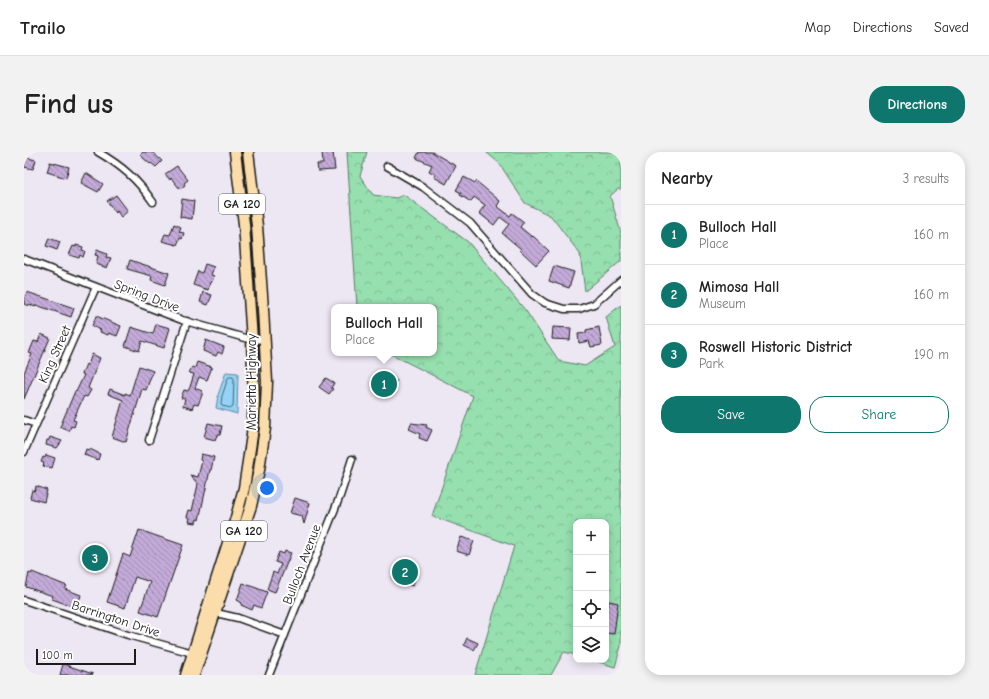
<!DOCTYPE html>
<html lang="en">
<head>
<meta charset="utf-8">
<style>
	body { margin:0; font-family:"Comic Neue",sans-serif; background:#f2f2f2; color:#222 }
	.controls { position:absolute; right:12px; bottom:12px; display:grid; overflow:hidden; border-radius:8px; box-shadow:0 2px 10px #0003 }
	.controls button { width:36px; height:36px; display:grid; place-items:center; padding:0; border:0; border-bottom:1px solid #e0e0e0; background:#fff; color:#222; font:20px sans-serif }
	.scale { position:absolute; left:12px; bottom:10px; width:100px; box-sizing:border-box; padding-left:4px; border:2px solid #1c1c1c; border-top:0; font-size:11px; line-height:14px; white-space:nowrap; color:#1c1c1c; -webkit-text-stroke:3px #fff; paint-order:stroke }
	.you { position:absolute; left:243px; top:336px; width:14px; height:14px; margin:-10px; border:3px solid #fff; border-radius:50%; background:#1a73e8; box-shadow:0 0 0 6px #1a73e833 }
	.badge { display:grid; place-items:center; width:26px; height:26px; border-radius:50%; background:#0f766e; color:#fff; font-size:13px; font-weight:700 }
	.pin { position:absolute; translate:-50% -50%; border:2px solid #fff; box-shadow:0 1px 4px #0006 }
	.popup { position:absolute; left:307px; top:152px; width:106px; height:52px; box-sizing:border-box; display:grid; place-content:center; border-radius:8px; background:#fff; filter:drop-shadow(0 1px 3px #0005); font-size:13px; white-space:nowrap; color:#767676 }
	.popup b { font-size:15px; color:#222 }
	.popup::after { content:''; position:absolute; left:50%; top:100%; margin-left:-8px; border:8px solid transparent; border-top-color:#fff }
	.list { margin:0; padding:0; list-style:none }
	h2 { display:flex; justify-content:space-between; align-items:center; height:52px; margin:0; padding:0 16px; font-size:17px }
	h2 small { font-size:13px; font-weight:400; color:#767676 }
	.list li { display:grid; grid-template-columns:26px 1fr auto; gap:12px; align-items:center; box-sizing:border-box; height:60px; padding:0 16px; border-top:1px solid #e0e0e0 }
	.list b { display:block; font-size:15px; white-space:nowrap }
	.list p { margin:0; font-size:13px; white-space:nowrap; color:#767676 }
	.list em { font-size:13px; font-style:normal; color:#767676 }
	.actions { display:flex; gap:8px; padding:12px 16px }
	.actions a { flex:1; padding:9px 0; border:1px solid #0f766e; border-radius:16px; text-align:center; font-size:14px; color:#0f766e }
	.actions .main { background:#0f766e; color:#fff }
	.icon { flex:none; width:22px; height:22px; fill:none; stroke:currentColor; stroke-width:2; stroke-linecap:round; stroke-linejoin:round }
	.map { position:relative; flex:none; width:597px; height:523px; overflow:hidden; border-radius:16px }
	header { display:flex; align-items:center; gap:24px; box-sizing:border-box; height:56px; padding:0 20px; background:#fff; border-bottom:1px solid #e0e0e0 }
	header strong { font-size:19px }
	nav { display:flex; gap:22px; margin-inline-start:auto; font-size:14px }
	.intro { display:flex; align-items:center; justify-content:space-between; box-sizing:border-box; height:96px; padding:0 24px }
	h1 { margin:0; font-size:28px }
	.button { padding:10px 18px; border-radius:16px; background:#0f766e; color:#fff; font-size:14px; font-weight:700 }
	main { display:flex; gap:24px; padding:0 24px }
	aside { flex:1; background:#fff; border-radius:16px; box-shadow:0 2px 10px #0003 }
	.map>svg:first-child { display:block }
	.forest { fill:url(#forest-crowns); stroke:#597e66 }
	.water { fill:#94d3f5; stroke:#648a9e }
	.lines { fill:none; stroke-linecap:round; stroke-linejoin:round }
	.shore { stroke:#4c6573; stroke-width:1 }
	.building { fill:url(#building-back-hatch); stroke:#1c1c1c }
	.minor-casing { stroke:#1c1c1c; stroke-width:9 }
	.trunk-casing { stroke:#1c1c1c; stroke-width:13 }
	.minor { stroke:#fff; stroke-width:6 }
	.trunk { stroke:#fbddab; stroke-width:10 }
	.labels { text-anchor:middle; stroke-width:4; stroke-linejoin:round; paint-order:stroke }
	.shield { fill:#fff; stroke:#606060; stroke-width:1 }
	.shield-label { font-size:12px; font-weight:bold; fill:#1c1c1c }
	.street-label { font-size:13px; fill:#1c1c1c; stroke:#fff }
</style>
</head>
<body>
<header>
<strong>Trailo</strong>
<nav><a>Map</a><a>Directions</a><a>Saved</a></nav>
</header>
<div class="intro"><h1>Find us</h1><a class="button">Directions</a></div>
<main>
<div class="map">
<svg width="597" height="523" viewBox="0 0 597 523">
	<defs>
		<pattern id="forest-crowns" width="20" height="18" patternUnits="userSpaceOnUse"><rect width="20" height="18" fill="#96dfaf"/><path d="M2 6a3 3 0 1 1 6 0M12 15a3 3 0 1 1 6 0" fill="none" stroke="#81bf96"/></pattern>
		<pattern id="building-back-hatch" width="6" height="6" patternUnits="userSpaceOnUse"><rect width="6" height="6" fill="#c3aad8"/><path d="M-1 5l2 2M0 0l6 6M5-1l2 2" fill="none" stroke="#9e8aae"/></pattern>
	</defs>
	<rect width="100%" height="100%" fill="#ede6f3"/>
	<filter id="ink" filterUnits="userSpaceOnUse"><feTurbulence type="fractalNoise" baseFrequency=".025" numOctaves="2"/><feDisplacementMap in="SourceGraphic" scale="8" xChannelSelector="R" yChannelSelector="G"/><feConvolveMatrix kernelMatrix="1 2 1 2 8 2 1 2 1" color-interpolation-filters="sRGB"/></filter>
	<g filter="url(#ink)">
		<path class="forest" d="M323 0H343L336 24 349 43 372 46 380 43 444 90 502 159 535 209 561 214 591 195 582 165 597 153V494L591 515 568 508H582V370H552V503L540 500 527 523H451L490 394 408 364 449 244 365 201H410V155H333Z
			M462 0H597V37H594L586 44 597 81V109L561 139 556 102 527 64 501 51 475 11Z"/>
		<path class="water" d="M202 220 214 221 213 262 192 256 194 243Z"/>
		<g class="lines">
			<path class="shore" d="M206 225H209L210 227 209 255 207 256 198 254 197 252 198 244 204 226Z"/>
		</g>
		<path class="building" d="M119 0H128L138 9 132 15 127 11 126 12 116 3Z
			M298 0H309L311 18 294 19 293 12H299Z
			M395 0H408L432 14 422 32 410 25 411 22 405 19 408 13 392 6Z
			M0 5 12 8 9 17 0 15Z
			M26 10 45 15 42 26 23 20Z
			M153 14 164 28 160 31 161 33 156 37 147 26 146 28 141 22Z
			M62 21 79 32 74 40 57 31Z
			M440 25 451 31 452 29 476 49 473 54 486 64 488 61 500 70 496 75 508 85 509 84 525 99 512 113 496 98 497 97 478 81 485 72 476 65 470 73 455 61 461 53 450 45 447 50 436 43 437 41 432 38Z
			M92 43 104 59 97 65 93 59 92 61 83 49Z
			M158 47 170 49 168 67 156 65Z
			M150 72 157 75 155 80 160 81 158 87 156 86 153 93 138 89 141 82 146 83Z
			M25 86 36 90 33 98 22 94Z
			M52 93 59 95 58 98 61 99 59 105 56 103 55 106 45 103 49 94 52 95Z
			M73 98 83 102 82 105 87 106 83 116 72 112 74 104 71 103Z
			M106 108 145 121 141 133 127 128 128 124 103 117Z
			M181 112 190 115 187 123 190 124 188 130H186L184 138 169 133 174 119 178 121Z
			M530 114 550 120 545 136 525 129Z
			M3 140 50 156 47 165 12 153 11 155 5 152 4 154 0 152V148Z
			M179 140 188 143 184 153 176 150Z
			M72 164 97 174 93 184 85 181 84 183 76 180 77 178 68 174Z
			M132 172 146 176 140 196 118 189 115 199 101 194 107 175 129 182Z
			M529 175 547 176 546 188 528 187Z
			M575 175 578 193 567 195 565 189 555 191 554 182 562 181V178Z
			M17 182 26 186 0 247V221L8 202 5 201 10 189 14 190Z
			M182 188 200 195 198 202 194 200 192 204 179 199Z
			M68 202 76 206 64 236 67 238 63 245 60 244 49 268 52 269 50 275 47 274 45 279 36 275 51 239 52 240 60 223 58 222 62 212 64 213Z
			M173 210 188 215 183 228 175 225 171 236 178 239V243L174 253 170 252 168 257 159 254 161 247 157 246 160 238 164 239 166 235 170 222 165 221 168 215 171 216Z
			M115 214 129 219 122 238 118 237 102 290 88 285 99 248 84 242 86 237 101 243V241L106 243Z
			M360 219 373 229 361 245 348 235Z
			M302 226 310 231 307 236 309 237 305 242 295 235Z
			M184 271 198 274 196 283H193L191 288 180 285Z
			M387 271 403 273 402 275 408 278 403 289 395 286 396 282 385 277Z
			M26 285 38 289 33 296 22 293 23 288H25Z
			M62 297 65 298 66 297 76 302 74 308 60 303Z
			M177 302 190 305 187 318H186L175 368 173 367 172 371 165 370 166 366 163 365 165 358 168 359 174 332 166 323 174 325 178 309 176 308Z
			M22 303 31 306 28 316 19 314 20 311 17 310 19 305 21 306Z
			M12 334 23 338 20 350 6 346 8 338 11 339Z
			M271 346 286 351 280 372 278 364 266 361Z
			M115 378 159 393 134 465 116 459 126 430 111 425 101 456 83 450 99 402 106 405Z
			M437 385 450 389 445 403 432 399Z
			M261 399 267 401 251 440 243 437 249 420 253 422 257 412 251 410 255 400 260 402Z
			M373 410 393 417 389 434 368 427Z
			M8 420 43 434 41 437 57 443 53 456 28 447 29 444 2 435 5 421 7 422Z
			M219 431 243 440 237 456 230 453 228 458 217 453 218 451 213 448Z
			M585 449 594 451 590 482 582 481V463Z
			M443 486 454 491 450 498 440 493Z
			M39 512 69 522 68 523H36Z"/>
		<g class="lines">
			<defs>
				<path id="minor" d="M74 0C98 14 113 27 129 50
					M363 14 399 35 446 71 508 142 521 151 540 157H555L570 152 597 128
					M0 107 158 168 228 188 241 187
					M0 268 12 272
					M125 288 163 169
					M0 300 72 135
					M0 448 104 483 172 502
					M192 461 214 466 261 483
					M245 523 316 344 328 307"/>
				<path id="trunk" d="M162 523 211 369 220 336 228 283 230 249 228 188 220 72 211 0
					M170 523 227 354 235 318 241 276 243 230 239 157 233 74 224 0"/>
			</defs>
			<use href="#minor" class="minor-casing"/>
			<use href="#trunk" class="trunk-casing"/>
			<use href="#minor" class="minor"/>
			<use href="#trunk" class="trunk"/>
		</g>
	</g>
	<g class="labels">
		<g class="shield">
			<rect x="195" y="42" width="46" height="20" rx="3"/>
			<rect x="197" y="369" width="46" height="20" rx="3"/>
		</g>
		<g class="shield-label">
			<text x="218" y="56">GA 120</text>
			<text x="220" y="383">GA 120</text>
		</g>
		<g class="street-label">
			<text transform="translate(123 143) rotate(21)" y="5">Spring Drive</text>
			<text transform="translate(30 202) rotate(-66)" y="5">King Street</text>
			<text transform="translate(227 230) rotate(-90)" y="5">Marietta Highway</text>
			<text transform="translate(277 412) rotate(-69)" y="5">Bulloch Avenue</text>
			<text transform="translate(92 466) rotate(18)" y="5">Barrington Drive</text>
		</g>
	</g>
</svg>
<div class="controls">
<button>+</button>
<button>−</button>
<button><svg class="icon" aria-label="locate" viewBox="0 0 24 24"><circle cx="12" cy="12" r="6"/><path d="M12 2v4M12 18v4M2 12h4M18 12h4"/></svg></button>
<button><svg class="icon" aria-label="layers" viewBox="0 0 24 24"><path d="M12 4l9 5-9 5-9-5zM3 14l9 5 9-5"/></svg></button>
</div>
<div class="scale">100 m</div>
<div class="you"></div>
<div class="pin badge" style="left:360px;top:232px">1</div>
<div class="popup"><b>Bulloch Hall</b>Place</div>
<div class="pin badge" style="left:381px;top:420px">2</div>
<div class="pin badge" style="left:71px;top:406px">3</div>
</div>
<aside>
<h2>Nearby<small>3 results</small></h2>
<ul class="list">
<li><span class="badge">1</span><div><b>Bulloch Hall</b><p>Place</p></div><em>160 m</em></li>
<li><span class="badge">2</span><div><b>Mimosa Hall</b><p>Museum</p></div><em>160 m</em></li>
<li><span class="badge">3</span><div><b>Roswell Historic District</b><p>Park</p></div><em>190 m</em></li>
</ul>
<div class="actions"><a class="main">Save</a><a>Share</a></div>
</aside>
</main>
</body>
</html>
